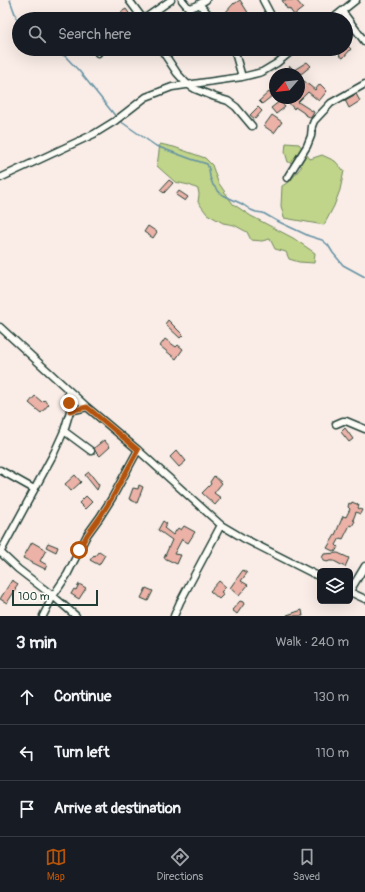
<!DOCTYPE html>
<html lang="en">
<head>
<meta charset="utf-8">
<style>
	body { margin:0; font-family:Pangolin,sans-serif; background:#20242c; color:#f1f3f6 }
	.controls { position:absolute; right:12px; bottom:12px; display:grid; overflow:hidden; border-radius:6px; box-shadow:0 4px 16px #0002 }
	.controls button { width:36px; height:36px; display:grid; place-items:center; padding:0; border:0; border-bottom:1px solid #363941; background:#171b24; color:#f1f3f6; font:20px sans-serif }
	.compass { position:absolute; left:269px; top:68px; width:36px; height:36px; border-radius:50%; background:#171b24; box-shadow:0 4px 16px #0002; rotate:242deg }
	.scale { position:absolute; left:12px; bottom:10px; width:86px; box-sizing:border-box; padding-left:4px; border:2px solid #1f3d34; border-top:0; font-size:11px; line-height:14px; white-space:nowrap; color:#1f3d34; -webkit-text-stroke:3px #fdfcf7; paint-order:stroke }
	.stop { position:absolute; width:12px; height:12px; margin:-9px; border:3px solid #b45309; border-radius:50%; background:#fff }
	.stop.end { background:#b45309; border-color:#fff; box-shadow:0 1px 4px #0008 }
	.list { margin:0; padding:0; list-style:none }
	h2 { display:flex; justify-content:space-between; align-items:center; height:52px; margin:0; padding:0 16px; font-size:17px }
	h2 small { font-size:13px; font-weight:400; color:#9ea1a6 }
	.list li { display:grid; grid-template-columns:26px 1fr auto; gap:12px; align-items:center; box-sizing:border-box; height:56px; padding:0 16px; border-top:1px solid #363941 }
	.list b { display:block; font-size:15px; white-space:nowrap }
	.list em { font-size:13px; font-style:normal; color:#9ea1a6 }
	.icon { flex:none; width:22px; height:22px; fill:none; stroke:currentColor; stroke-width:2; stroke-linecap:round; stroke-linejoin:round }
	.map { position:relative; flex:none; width:365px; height:616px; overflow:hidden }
	.search { position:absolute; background:#171b24; box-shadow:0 4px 16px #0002; left:12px; right:12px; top:12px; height:44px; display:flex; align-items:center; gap:10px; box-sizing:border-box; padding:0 14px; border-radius:22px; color:#9ea1a6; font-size:15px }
	.sheet { height:220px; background:#171b24 }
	nav { display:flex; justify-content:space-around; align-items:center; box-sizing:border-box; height:56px; border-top:1px solid #363941; background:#171b24; font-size:11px; color:#9ea1a6 }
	nav a { display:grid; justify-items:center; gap:2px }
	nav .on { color:#b45309 }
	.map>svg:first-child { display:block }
	.green { fill:#c0d48a; stroke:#70885f }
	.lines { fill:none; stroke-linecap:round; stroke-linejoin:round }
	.stream { stroke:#6391a4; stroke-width:1.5 }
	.building { fill:#ecb2a7; stroke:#1f3d34 }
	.minor-casing { stroke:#1f3d34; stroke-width:9 }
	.minor { stroke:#fdfcf7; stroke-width:6 }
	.route { stroke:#b45309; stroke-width:5 }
</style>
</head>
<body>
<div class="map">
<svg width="365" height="616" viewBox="0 0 365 616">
	<rect width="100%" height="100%" fill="#faede7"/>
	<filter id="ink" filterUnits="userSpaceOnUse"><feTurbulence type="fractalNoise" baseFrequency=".025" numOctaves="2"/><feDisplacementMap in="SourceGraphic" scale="8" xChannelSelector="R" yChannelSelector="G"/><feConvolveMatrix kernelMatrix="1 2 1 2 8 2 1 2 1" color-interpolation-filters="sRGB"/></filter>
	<g filter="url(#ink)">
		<path class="green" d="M286 143 299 144 310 159 322 155 335 161 344 171 340 190 334 206 324 225 284 218 281 206 282 186 290 181 302 166 297 165 288 162 285 152Z
			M160 144 174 147 205 158 212 165 218 182 233 204 251 216 293 238 315 253 314 263 299 262 289 259 286 252 275 249 270 239 262 241 251 240 247 232 234 225 223 223 207 214 198 202 199 194 198 189 189 185 175 182 157 166Z"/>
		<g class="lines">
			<path class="stream" d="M10 0 19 25
				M49 49 65 56 80 72 117 118
				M120 121 156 146 191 159 207 164 209 169 210 177 213 185 221 194 242 204 251 210 256 212 263 213 277 221 309 236 322 240 328 245 333 253 343 265 365 277"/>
		</g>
		<path class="building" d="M240 0 247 11 251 19H242L240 15 237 19H232L225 13 234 3V4Z
			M282 0H296L303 8 294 15 289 8 287 9Z
			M126 9 131 16 127 19 121 12Z
			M348 46 351 49 343 58 339 55 345 49H346Z
			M307 62 311 66 301 74 299 71 297 72 299 74H283L290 66 294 70Z
			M304 81 315 90 320 84 327 91 319 101 308 92 298 102 314 112 311 118 304 114V113L295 107 294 109 288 102 292 98H299V86Z
			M269 92 272 96 262 104 259 101Z
			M356 94 360 101 349 108 345 100Z
			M280 101 285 107 276 114 271 108Z
			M258 107 262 111 255 119 250 115Z
			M272 115 282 122 274 133 264 126Z
			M169 180 173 183 164 193 160 190Z
			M179 191 188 197 185 201 176 195Z
			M148 226 157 232 153 238 144 232Z
			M168 320 183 335 180 338 165 324Z
			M165 339 176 347 178 345 183 349 176 359 160 346Z
			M35 396 42 402 44 400 49 404 41 413 29 403Z
			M345 428 353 439 349 442 341 432Z
			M104 440 110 447 100 456 95 451 94 448Z
			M177 450 186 461 179 467 170 457Z
			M89 472 99 485 97 490 85 475Z
			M75 475 81 482 71 491 65 484Z
			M214 476 222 483 214 493 221 498 215 505 202 493 211 484 210 482Z
			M139 485 143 487 137 503 129 499 133 488 138 489Z
			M86 496 92 502 85 509 79 503Z
			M352 502 359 505 358 508 362 510 360 514 356 512 353 520 355 521 352 526 350 525 343 539 340 538 336 545 338 547 335 552 327 548 335 535 343 516 346 517 350 509 348 507 349 503 351 504Z
			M163 521 167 524 164 528 173 535 178 528 181 530 184 526 195 532 188 543 182 539 174 554 181 555 177 564 164 558 172 540 158 530Z
			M32 542 46 550 40 561 47 565 45 569 23 558Z
			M48 543 58 547 56 552 46 547Z
			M99 551 105 555 99 565 90 560 94 555 95 556Z
			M338 553 349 558 345 567 334 561H329L328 562 324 561V559L322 558 324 554Z
			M243 570 247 573 241 581 248 585 239 596 230 588Z
			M12 580 18 584 15 588 16 589 7 603 0 599Z
			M219 581 226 587 221 592 224 594 219 599 210 591Z
			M79 584 86 588 79 599 71 594 74 589 76 590Z
			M146 588 153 591 148 601 141 598Z
			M240 601 243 602 244 604 237 614 232 610Z
			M302 610 303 616H287V615Z"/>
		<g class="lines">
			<defs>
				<path id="minor" d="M129 0 143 19
					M182 0 187 6 189 8 196 6 206 0
					M263 0 273 19
					M199 4 213 19
					M342 11 365 42
					M144 19 171 0
					M332 19 356 0
					M161 49 177 73 187 84 195 89 215 97 228 101 236 107 252 126
					M234 49 242 77
					M98 53 101 49
					M0 178 94 134 115 121 146 97 172 87 242 77 262 72 277 63 294 49
					M287 178 307 146 311 136 312 126 314 121 331 103 365 84
					M0 327 87 407 138 450 221 525 243 538 320 577
					M70 411 87 407
					M336 424 343 421H346L365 429
					M64 431 91 451
					M0 470 34 489
					M0 552 18 569 53 596 76 616
					M0 553 54 453 64 431 70 411 68 390
					M350 591 365 566
					M350 592 365 599
					M43 616 53 596 67 575 87 535 100 517 112 498 138 450
					M174 616 180 602 221 525"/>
			</defs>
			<use href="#minor" class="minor-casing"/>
			<use href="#minor" class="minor"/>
		</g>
	</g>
	<g class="lines" filter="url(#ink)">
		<path class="route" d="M69 403 70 411 87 407 138 450 112 498 100 517 87 535 79 550"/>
	</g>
</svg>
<div class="controls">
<button><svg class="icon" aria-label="layers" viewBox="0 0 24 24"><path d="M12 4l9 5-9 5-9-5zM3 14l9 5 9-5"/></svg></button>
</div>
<svg class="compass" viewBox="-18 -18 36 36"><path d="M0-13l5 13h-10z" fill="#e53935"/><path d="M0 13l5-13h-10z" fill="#9ea1a6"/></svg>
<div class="scale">100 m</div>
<div class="stop" style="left:79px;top:550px"></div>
<div class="stop end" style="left:69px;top:403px"></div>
<div class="search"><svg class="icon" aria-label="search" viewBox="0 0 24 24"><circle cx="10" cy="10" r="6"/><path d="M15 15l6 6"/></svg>Search here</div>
</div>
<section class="sheet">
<h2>3 min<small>Walk · 240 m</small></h2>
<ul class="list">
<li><svg class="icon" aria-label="ahead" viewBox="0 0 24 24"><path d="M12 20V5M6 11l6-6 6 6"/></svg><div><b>Continue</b></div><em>130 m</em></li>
<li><svg class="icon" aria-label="left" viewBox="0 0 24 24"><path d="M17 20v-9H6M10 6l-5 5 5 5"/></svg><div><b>Turn left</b></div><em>110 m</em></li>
<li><svg class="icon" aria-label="arrive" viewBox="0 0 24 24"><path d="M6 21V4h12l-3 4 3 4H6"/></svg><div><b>Arrive at destination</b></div></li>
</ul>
</section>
<nav>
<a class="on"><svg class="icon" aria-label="map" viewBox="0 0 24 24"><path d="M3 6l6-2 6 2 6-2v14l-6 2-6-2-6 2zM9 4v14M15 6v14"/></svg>Map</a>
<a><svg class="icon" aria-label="directions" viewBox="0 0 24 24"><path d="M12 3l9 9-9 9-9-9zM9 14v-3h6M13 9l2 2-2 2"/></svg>Directions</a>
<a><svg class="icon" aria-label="saved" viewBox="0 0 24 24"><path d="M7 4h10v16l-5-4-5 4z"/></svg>Saved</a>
</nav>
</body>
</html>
